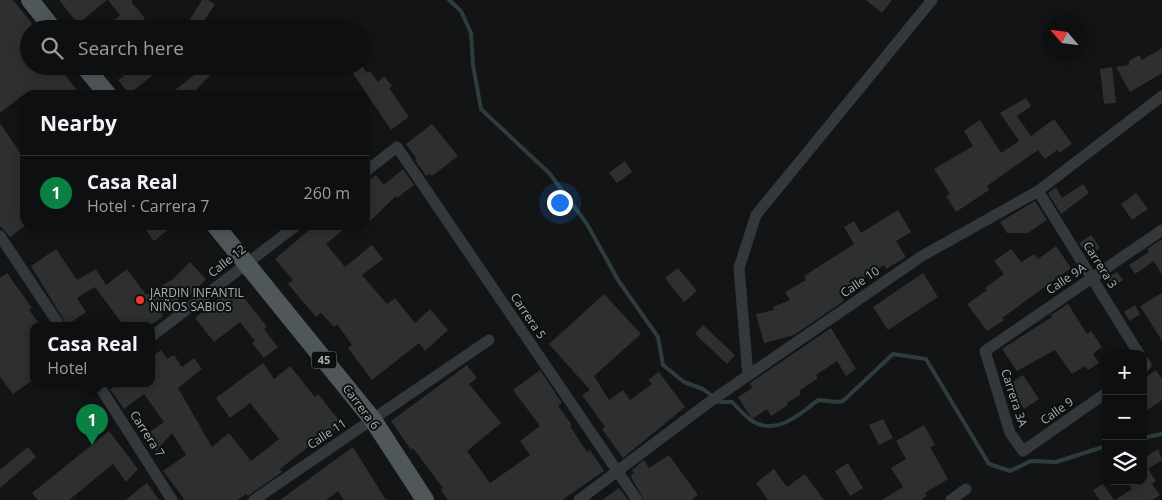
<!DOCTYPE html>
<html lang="en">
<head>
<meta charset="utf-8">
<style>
	body { margin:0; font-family:"Open Sans",sans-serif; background:#171819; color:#f1f3f6 }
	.controls { position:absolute; right:15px; bottom:15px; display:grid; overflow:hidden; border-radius:10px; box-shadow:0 2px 12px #0003 }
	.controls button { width:45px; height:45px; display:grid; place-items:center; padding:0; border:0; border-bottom:1px solid #2e2f30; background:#0e0f10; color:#f1f3f6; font:25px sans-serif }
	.compass { position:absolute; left:1042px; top:15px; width:45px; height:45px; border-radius:50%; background:#0e0f10; box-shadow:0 2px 12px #0003; rotate:298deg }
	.you { position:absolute; left:559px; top:202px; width:18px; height:18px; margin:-12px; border:4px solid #fff; border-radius:50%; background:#1a73e8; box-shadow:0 0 0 8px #1a73e833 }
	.badge { display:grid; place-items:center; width:32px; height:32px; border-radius:50%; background:#0b8043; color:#fff; font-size:16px; font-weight:700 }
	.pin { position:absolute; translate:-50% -41px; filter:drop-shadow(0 1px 2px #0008) }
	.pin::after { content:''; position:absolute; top:26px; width:18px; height:15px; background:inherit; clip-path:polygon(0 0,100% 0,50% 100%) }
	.popup { position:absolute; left:30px; top:322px; width:125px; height:65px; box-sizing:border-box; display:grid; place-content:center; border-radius:10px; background:#0e0f10; filter:drop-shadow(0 1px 4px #0005); font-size:16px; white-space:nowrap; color:#9b9c9f }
	.popup b { font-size:19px; color:#f1f3f6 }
	.popup::after { content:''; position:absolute; left:50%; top:100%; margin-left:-10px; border:10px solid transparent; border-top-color:#0e0f10 }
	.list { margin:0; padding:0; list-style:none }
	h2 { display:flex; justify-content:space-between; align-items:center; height:65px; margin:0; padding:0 20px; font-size:21px }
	h2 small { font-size:16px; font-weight:400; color:#9b9c9f }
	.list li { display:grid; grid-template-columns:32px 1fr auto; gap:15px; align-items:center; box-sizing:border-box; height:75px; padding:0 20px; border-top:1px solid #2e2f30 }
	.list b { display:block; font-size:19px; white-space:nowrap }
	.list p { margin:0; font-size:16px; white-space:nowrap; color:#9b9c9f }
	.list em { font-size:16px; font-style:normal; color:#9b9c9f }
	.icon { flex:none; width:28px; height:28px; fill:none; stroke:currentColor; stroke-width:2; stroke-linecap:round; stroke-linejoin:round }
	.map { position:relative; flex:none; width:1162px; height:500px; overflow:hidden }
	.search { position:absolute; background:#0e0f10; box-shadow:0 2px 12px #0003; left:20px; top:20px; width:350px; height:55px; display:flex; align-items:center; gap:12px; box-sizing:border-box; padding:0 18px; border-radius:28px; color:#9b9c9f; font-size:19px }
	.panel { position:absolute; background:#0e0f10; box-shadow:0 2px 12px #0003; left:20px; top:90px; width:350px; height:140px; border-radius:15px }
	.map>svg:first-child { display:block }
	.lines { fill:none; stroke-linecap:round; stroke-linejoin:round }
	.stream { stroke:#2c3d3b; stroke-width:4 }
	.building { fill:#2e2f31 }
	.minor { stroke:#34383a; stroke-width:11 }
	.primary { stroke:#505759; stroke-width:18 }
	.poi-dot { fill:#f4372b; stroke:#0e0f0f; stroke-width:2 }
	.labels { text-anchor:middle; stroke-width:4; stroke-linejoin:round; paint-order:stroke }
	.shield { fill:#0e0f0f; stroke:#778283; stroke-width:1 }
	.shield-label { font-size:11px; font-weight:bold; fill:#a4b4b5 }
	.street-label { font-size:12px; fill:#a4b4b5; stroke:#0e0f0f }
	.poi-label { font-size:12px; fill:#a4b4b5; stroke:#0e0f0f; text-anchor:start }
</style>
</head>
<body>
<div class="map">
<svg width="1162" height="500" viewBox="0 0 1162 500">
	<rect width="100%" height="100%" fill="#131415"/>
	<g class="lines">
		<path class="stream" d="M449 0 461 11 471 33 473 65 481 109 550 174 587 224 618 280 658 337 663 365 684 382 703 389 720 402H732C738 408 745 416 752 421 776 436 801 414 818 400L838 402 843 401 893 354 926 359 989 464 1010 471 1031 461 1056 462 1106 446
			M1143 438 1162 434"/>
	</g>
	<path class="building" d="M0 0H13L35 27 29 29V66H59L80 95H23L0 113Z
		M59 0H107L78 24Z
		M108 0H132V3L145 18 133 29H105L120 15Z
		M202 0H208L215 4 199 29H184Z
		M866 0H892L882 13Z
		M1162 48V73L1130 92 1116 67 1129 65V61L1139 55 1142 60Z
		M115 66H164L129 94 118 80 124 76Z
		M195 66H219L196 90 200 95H169L199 71Z
		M348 66H362L367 73 370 71 378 82 384 76 392 86 389 88 409 117 391 130Z
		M1112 67 1116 103 1104 104 1100 69Z
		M1026 98 1031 106 1017 116 1031 136 1054 119 1072 144 1059 153 1057 150 1045 159 1038 150 987 186 989 190 956 212 946 196 950 194 934 169 973 146 964 131 980 120 1001 153 1019 141 1000 113Z
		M0 123 25 160V226L10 237 0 226Z
		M432 124 458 156 432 176 429 174 426 176 415 160 417 159 406 144Z
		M625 161 632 172 617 183 609 173Z
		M403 169 414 185 397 198 396 196 370 221 365 214V184L376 175 384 185Z
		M1083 184 1089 193 1061 214 1048 193 1056 187 1062 198Z
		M1136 193 1148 209 1132 220 1121 204Z
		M1035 201 1047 220 1028 233H1007L1000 222Z
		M898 210 911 232 896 241 906 257 886 269 884 265 839 293 844 301 794 335 764 343 756 314 774 310 773 307 790 300 785 292 806 280 804 276 854 244 844 227 854 221 861 233Z
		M142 225H174L154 241Z
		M315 225H349L326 244 345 267 372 245 383 259 362 275 387 304 395 298 415 323 430 309 448 330 425 351 419 343 372 380 348 348 352 345 337 324 334 327 321 313 316 317 288 284 293 280 275 259Z
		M1091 235 1100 248 1088 256 1079 243Z
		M1162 239V275L1154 261 1135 274 1129 265 1149 252 1147 249Z
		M1056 246 1071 268 1002 318 1004 320 987 331 967 304 987 290 985 288 1004 274 994 261 1011 249 1021 262 1034 254 1038 259Z
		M56 249 77 280 96 269 106 285 127 269 146 295 173 279 190 262 206 279 189 296 187 293 171 306 161 315 162 317 149 326H124L95 287 77 298 86 312 67 325 31 266Z
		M678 268 697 291 684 302 665 278Z
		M1117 272 1123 280 1113 287 1107 278Z
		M7 273 32 308 29 310 41 326H33V380L13 394 0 377V278Z
		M923 273 938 297 888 330 873 307Z
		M235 286 267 327 264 329 278 347 264 358 252 343 255 341 240 322 214 342 195 318Z
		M1162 293V341L1140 306Z
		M604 294 641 334 594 376 609 400 623 390 630 400 652 384 648 380 659 372 685 407 623 458 602 429 605 427 582 395 590 390 549 344Z
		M1068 304 1087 334 1091 331 1102 347 1093 354 1099 363 1088 370 1085 366 1072 374 1055 350 1017 371 1002 349 1052 317 1051 315Z
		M1135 305 1140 314 1130 321 1124 312Z
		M703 325 735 355 727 364 695 334Z
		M831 328 856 369 846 376 837 361 816 375 818 378 799 391 801 394 787 403 788 405 771 416 767 409 752 419 738 397 752 388 750 383Z
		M161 350 167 359 174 355 182 367 194 358 202 369 178 388 212 447 229 433 251 461 279 439 250 403 230 418 216 398 263 363 274 379 290 366 315 397 318 394 342 424 319 443 317 440 280 469 282 472 248 496 246 494 237 500H185L163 471 186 455 172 433 156 451 145 435 164 422 144 394 124 409 110 389 118 384H151V357Z
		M467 365 477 378 469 384 501 423 467 451 490 483 530 455 520 441 540 426 513 390 540 370 562 403 558 406 572 425 570 426 587 452 590 450 604 471 562 500H448L441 490 443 488 413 448 411 450 391 421Z
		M1156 370 1162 379V400L1143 413V379Z
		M1023 375 1039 399 1024 409 1009 384Z
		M883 419 893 438 879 445 869 425Z
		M924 425 935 445 930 447 948 479 925 493 927 496 921 500H882L903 487 891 468 906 459 896 441Z
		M109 431 138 469 126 482 113 464 69 500H38L32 493Z
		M28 447 36 457 0 488V470Z
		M353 447 386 500H344L338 491 326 500H280Z
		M1158 449 1162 460 1148 469 1156 481 1152 484 1160 495 1152 500H1115L1132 489 1127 481H1143V459Z
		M669 455 698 495 691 500H644L632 479 631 475 634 473 632 470 644 460 649 468Z
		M848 463 863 488 850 496 835 471Z
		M774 469 787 487 805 474 824 500H768L756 483Z
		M147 483 159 500H126L134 493Z
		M1103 484 1114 500H1100L1093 490Z
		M619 488 628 500H602Z"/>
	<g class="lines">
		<path class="minor" d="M365 172 397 147 637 500
			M1038 191 1139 354
			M0 236 60 326
			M151 337 297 225
			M1143 361 1146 365 1143 367
			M748 376 739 268 756 215 932 0
			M98 384 172 500
			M1106 393 1023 451 1010 433 985 351 1162 230
			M254 500 489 340
			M579 500 708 403 922 256 1038 191 1162 96
			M951 500 966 489"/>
		<path class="primary" d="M30 0 53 29
			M84 66 108 95
			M215 225 373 420 425 500"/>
	</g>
	<circle class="poi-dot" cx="140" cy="300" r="5"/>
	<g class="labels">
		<rect class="shield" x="311.5" y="351.5" width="25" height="17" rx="4"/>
		<g class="shield-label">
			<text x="324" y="364">45</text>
		</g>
		<g class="street-label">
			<text transform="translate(227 261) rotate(-38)" y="4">Calle 12</text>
			<text transform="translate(1100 265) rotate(58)" y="4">Carrera 3</text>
			<text transform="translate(1066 279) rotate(-34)" y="4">Calle 9A</text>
			<text transform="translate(860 282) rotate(-35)" y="4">Calle 10</text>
			<text transform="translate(528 316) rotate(56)" y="4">Carrera 5</text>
			<text transform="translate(1014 398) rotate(72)" y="4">Carrera 3A</text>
			<text transform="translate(361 407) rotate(53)" y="4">Carrera 6</text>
			<text transform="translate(1057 411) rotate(-35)" y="4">Calle 9</text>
			<text transform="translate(147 434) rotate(57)" y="4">Carrera 7</text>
			<text transform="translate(327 434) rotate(-34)" y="4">Calle 11</text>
		</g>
		<g class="poi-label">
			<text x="150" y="297">JARDIN INFANTIL<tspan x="150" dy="14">NIÑOS SABIOS</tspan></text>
		</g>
	</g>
</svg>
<div class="controls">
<button>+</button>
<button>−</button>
<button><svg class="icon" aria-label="layers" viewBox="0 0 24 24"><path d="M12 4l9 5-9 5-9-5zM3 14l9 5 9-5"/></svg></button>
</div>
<svg class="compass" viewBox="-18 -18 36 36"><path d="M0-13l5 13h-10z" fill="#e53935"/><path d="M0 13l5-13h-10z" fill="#9b9c9f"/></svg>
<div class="you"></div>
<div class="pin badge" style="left:92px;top:445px">1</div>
<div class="popup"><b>Casa Real</b>Hotel</div>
<div class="search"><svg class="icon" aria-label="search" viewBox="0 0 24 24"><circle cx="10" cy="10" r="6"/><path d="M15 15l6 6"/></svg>Search here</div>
<section class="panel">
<h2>Nearby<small></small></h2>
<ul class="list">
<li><span class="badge">1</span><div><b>Casa Real</b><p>Hotel · Carrera 7</p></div><em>260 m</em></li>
</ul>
</section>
</div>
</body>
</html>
